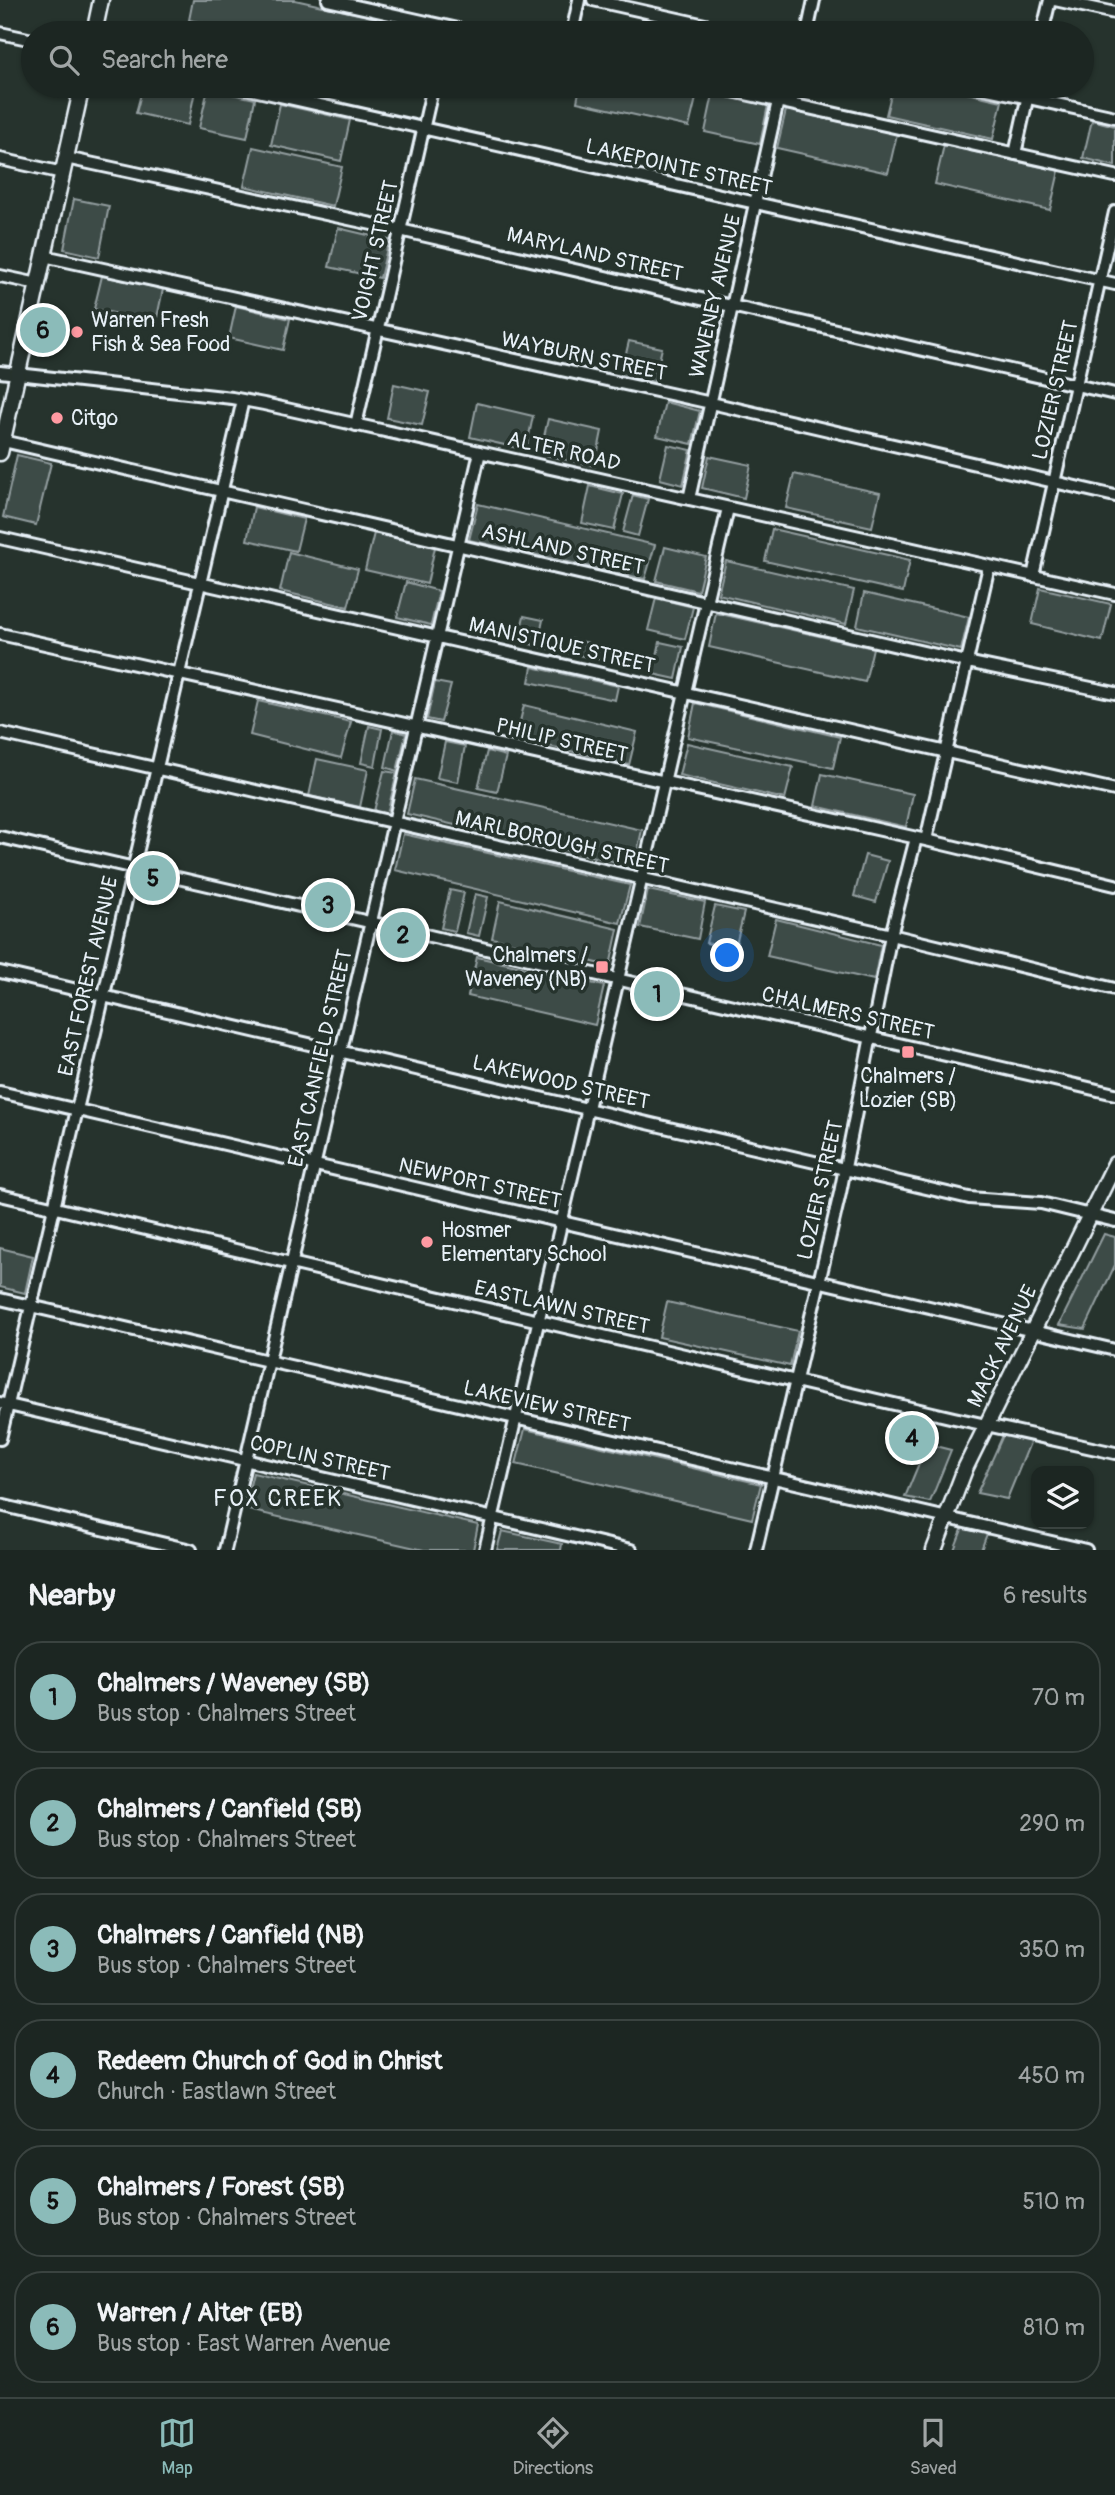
<!DOCTYPE html>
<html lang="en">
<head>
<meta charset="utf-8">
<style>
	body { margin:0; font-family:Pangolin,sans-serif; background:#252e2a; color:#f1f3f6 }
	.controls { position:absolute; right:21px; bottom:21px; display:grid; overflow:hidden; border-radius:14px; box-shadow:0 2px 5px #0004 }
	.controls button { width:63px; height:63px; display:grid; place-items:center; padding:0; border:0; border-bottom:2px solid #3a4340; background:#1c2622; color:#f1f3f6; font:35px sans-serif }
	.you { position:absolute; left:728px; top:956px; width:24px; height:24px; margin:-18px; border:5px solid #fff; border-radius:50%; background:#1a73e8; box-shadow:0 0 0 10px #1a73e833 }
	.badge { display:grid; place-items:center; width:46px; height:46px; border-radius:50%; background:#8bbbb9; color:#111; font-size:23px; font-weight:700 }
	.pin { position:absolute; translate:-50% -50%; border:4px solid #fff; box-shadow:0 2px 7px #0006 }
	.list { margin:0; padding:0; list-style:none }
	h2 { display:flex; justify-content:space-between; align-items:center; height:91px; margin:0; padding:0 28px; font-size:30px }
	h2 small { font-size:23px; font-weight:400; color:#a0a5a5 }
	.list li { display:grid; grid-template-columns:46px 1fr auto; gap:21px; align-items:center; box-sizing:border-box; height:112px; margin:0 14px 14px; padding:0 14px; border:2px solid #3a4340; border-radius:28px }
	.list b { display:block; font-size:26px; white-space:nowrap }
	.list p { margin:0; font-size:23px; white-space:nowrap; color:#a0a5a5 }
	.list em { font-size:23px; font-style:normal; color:#a0a5a5 }
	.icon { flex:none; width:38px; height:38px; fill:none; stroke:currentColor; stroke-width:2; stroke-linecap:round; stroke-linejoin:round }
	.map { position:relative; flex:none; width:1115px; height:1550px; overflow:hidden }
	.search { position:absolute; background:#1c2622; box-shadow:0 2px 5px #0004; left:21px; right:21px; top:21px; height:77px; display:flex; align-items:center; gap:18px; box-sizing:border-box; padding:0 24px; border-radius:38px; color:#a0a5a5; font-size:26px }
	.sheet { height:847px; background:#1c2622 }
	nav { display:flex; justify-content:space-around; align-items:center; box-sizing:border-box; height:98px; border-top:2px solid #3a4340; background:#1c2622; font-size:19px; color:#a0a5a5 }
	nav a { display:grid; justify-items:center; gap:4px }
	nav .on { color:#8bbbb9 }
	.map>svg:first-child { display:block }
	.green { fill:#3e4b47; stroke:#939ea0; stroke-width:2 }
	.lines { fill:none; stroke-linecap:round; stroke-linejoin:round }
	.minor-casing { stroke:#e8f1f8; stroke-width:16 }
	.major-casing { stroke:#e8f1f8; stroke-width:19 }
	.minor { stroke:#26332d; stroke-width:10 }
	.major { stroke:#26332d; stroke-width:14 }
	.poi-dot { fill:#ff9aa2; stroke:#26332d; stroke-width:2.5 }
	.labels { text-anchor:middle; stroke-width:7; stroke-linejoin:round; paint-order:stroke }
	.street-label { font-size:21px; fill:#e8f1f8; stroke:#26332d }
	.poi-label { font-size:21px; fill:#e8f1f8; stroke:#26332d; text-anchor:start }
	.neighbourhood-label { font-size:23px; letter-spacing:2px; fill:#e8f1f8; stroke:#26332d }
</style>
</head>
<body>
<div class="map">
<svg width="1115" height="1550" viewBox="0 0 1115 1550">
	<rect width="100%" height="100%" fill="#26332d"/>
	<filter id="ink" filterUnits="userSpaceOnUse"><feTurbulence type="fractalNoise" baseFrequency=".0143" numOctaves="2"/><feDisplacementMap in="SourceGraphic" scale="14" xChannelSelector="R" yChannelSelector="G"/><feConvolveMatrix kernelMatrix="1 2 1 2 8 2 1 2 1" color-interpolation-filters="sRGB"/></filter>
	<g filter="url(#ink)">
		<path class="green" d="M193 0H295L385 20 382 33H249L189 20Z
			M143 86H196L188 125 136 113Z
			M580 86H678L698 90 689 127 577 102Z
			M893 86H935L1002 101 993 139 886 115Z
			M208 89 255 99 247 138 199 128Z
			M713 94 768 105 760 144 705 132Z
			M280 104 350 120 341 161 271 145Z
			M786 110 897 134 888 173 777 148Z
			M1092 120 1115 126V166L1083 158Z
			M944 145 1059 171 1050 210 935 184Z
			M253 147 342 167 333 206 244 186Z
			M74 199 109 206 99 257 64 249Z
			M338 228 389 240 380 278 329 267Z
			M102 276 163 289 156 322 94 309Z
			M236 306 290 319 283 350 229 338Z
			M629 341 662 348 654 382 621 375Z
			M394 384 430 392 422 425 387 418Z
			M665 402 700 411 692 444 657 436Z
			M477 403 533 416 526 450 470 437Z
			M548 419 602 431 595 466 540 454Z
			M668 445 691 450 683 485 660 479Z
			M17 455 51 463 36 525 3 517Z
			M709 456 751 465 744 498 702 488Z
			M794 474 880 493 872 527 786 508Z
			M590 486 623 494 614 530 582 523Z
			M633 495 648 499 638 536 623 532Z
			M478 504 655 545 645 579 469 540Z
			M254 507 304 519 296 551 247 540Z
			M772 529 910 560 903 592 765 561Z
			M374 533 435 547 427 584 365 570Z
			M665 547 706 557 698 591 656 581Z
			M289 552 358 569 348 607 280 591Z
			M726 561 854 590 846 624 718 594Z
			M406 582 439 591 431 625 397 617Z
			M1040 588 1111 604 1102 641 1032 624Z
			M864 593 969 617 961 650 857 626Z
			M656 598 693 607 685 639 648 630Z
			M716 613 873 648 865 682 709 647Z
			M524 616 543 620 540 634 554 638 550 649 518 641Z
			M571 639 629 652 627 665 568 653Z
			M660 642 683 647 676 679 653 674Z
			M532 667 618 686 615 700 529 682Z
			M435 682 451 685 441 722 427 719Z
			M258 701 351 722 341 758 250 735Z
			M695 703 840 737 833 768 688 737Z
			M524 705 637 732 629 765 516 738Z
			M369 726 382 729 375 766 361 763Z
			M393 730 406 734 397 771 385 767Z
			M445 742 465 746 458 782 437 778Z
			M687 743 793 767 785 799 679 775Z
			M487 751 506 756 497 792 478 788Z
			M317 759 368 770 360 807 309 796Z
			M384 771 397 773 387 814 374 811Z
			M822 774 913 794 906 827 815 806Z
			M415 779 642 830 634 866 407 814Z
			M403 834 630 885 620 923 395 870Z
			M865 855 888 861 876 902 854 896Z
			M450 890 464 893 455 931 441 928Z
			M648 890 705 902 698 939 640 927Z
			M475 894 488 897 479 936 466 933Z
			M500 901 618 929 610 966 492 938Z
			M715 906 744 912 735 949 706 943Z
			M776 919 881 945 874 980 767 956Z
			M477 957 604 986 595 1025 468 996Z
			M1104 1234 1115 1237V1265L1085 1329 1059 1325Z
			M0 1248 33 1256 25 1293 0 1287Z
			M667 1302 798 1331 790 1366 659 1337Z
			M525 1429 761 1484 752 1519 516 1464Z
			M1004 1433 1032 1438 1007 1499 977 1493Z
			M927 1444 951 1450 930 1502 905 1497Z
			M253 1473 478 1525 473 1550H424L244 1509Z
			M963 1527 988 1531 981 1550H954Z
			M502 1531 562 1544 561 1550H497Z"/>
		<g class="lines">
			<defs>
				<path id="minor" d="M328 0 476 33
					M593 0 741 33
					M1055 0 1115 13
					M0 33 33 40
					M572 33 579 0
					M807 33 814 0
					M1042 33 1050 0
					M236 86 1115 284
					M710 86 1115 176
					M974 86 1115 117
					M791 104 795 86
					M1015 154 1030 86
					M66 158 400 230 1115 394
					M0 159 63 173
					M44 256 711 403 1115 496
					M0 276 38 284
					M0 372 232 398 264 404 1115 594
					M356 425 433 86
					M3 441 967 662 1115 693
					M689 499 778 101
					M0 538 1115 790
					M1033 576 1115 212
					M0 634 926 840 1115 885
					M0 733 891 935 1115 989
					M0 837 1115 1094
					M926 840 989 566
					M0 972 969 1198 1041 1203 1115 1221
					M0 1092 1115 1350
					M0 1195 954 1418 1115 1453
					M0 1299 1086 1550
					M0 1403 631 1550
					M0 1439 243 400
					M0 1505 191 1550
					M225 1550 480 452
					M485 1550 728 508
					M756 1550 840 1193 891 935 916 838"/>
				<path id="major" d="M94 33 101 0
					M0 453 82 86
					M934 1550 965 1469 1115 1164"/>
			</defs>
			<use href="#minor" class="minor-casing"/>
			<use href="#major" class="major-casing"/>
			<use href="#minor" class="minor"/>
			<use href="#major" class="major"/>
		</g>
	</g>
	<g class="poi-dot">
		<circle cx="77" cy="332" r="7"/>
		<circle cx="57" cy="418" r="7"/>
		<rect x="595" y="960" width="14" height="14" rx="3.5"/>
		<rect x="901" y="1045" width="14" height="14" rx="3.5"/>
		<circle cx="427" cy="1242" r="7"/>
	</g>
	<g class="labels">
		<g class="street-label">
			<text transform="translate(679 167) rotate(13)" y="7">LAKEPOINTE STREET</text>
			<text transform="translate(375 251) rotate(-77)" y="7">VOIGHT STREET</text>
			<text transform="translate(595 254) rotate(13)" y="7">MARYLAND STREET</text>
			<text transform="translate(715 296) rotate(-77)" y="7">WAVENEY AVENUE</text>
			<text transform="translate(584 356) rotate(12)" y="7">WAYBURN STREET</text>
			<text transform="translate(1055 390) rotate(-77)" y="7">LOZIER STREET</text>
			<text transform="translate(564 451) rotate(13)" y="7">ALTER ROAD</text>
			<text transform="translate(563 549) rotate(13)" y="7">ASHLAND STREET</text>
			<text transform="translate(562 645) rotate(13)" y="7">MANISTIQUE STREET</text>
			<text transform="translate(562 740) rotate(13)" y="7">PHILIP STREET</text>
			<text transform="translate(562 842) rotate(13)" y="7">MARLBOROUGH STREET</text>
			<text transform="translate(88 976) rotate(-77)" y="7">EAST FOREST AVENUE</text>
			<text transform="translate(848 1013) rotate(13)" y="7">CHALMERS STREET</text>
			<text transform="translate(320 1058) rotate(-77)" y="7">EAST CANFIELD STREET</text>
			<text transform="translate(561 1082) rotate(13)" y="7">LAKEWOOD STREET</text>
			<text transform="translate(480 1183) rotate(13)" y="7">NEWPORT STREET</text>
			<text transform="translate(820 1190) rotate(-77)" y="7">LOZIER STREET</text>
			<text transform="translate(562 1307) rotate(13)" y="7">EASTLAWN STREET</text>
			<text transform="translate(1002 1346) rotate(-64)" y="7">MACK AVENUE</text>
			<text transform="translate(547 1406) rotate(13)" y="7">LAKEVIEW STREET</text>
			<text transform="translate(320 1458) rotate(13)" y="7">COPLIN STREET</text>
		</g>
		<g class="poi-label">
			<text x="91" y="327">Warren Fresh<tspan x="91" dy="24">Fish &amp; Sea Food</tspan></text>
			<text x="71" y="425">Citgo</text>
			<text x="588" y="962" text-anchor="end">Chalmers /<tspan x="588" dy="24">Waveney (NB)</tspan></text>
			<text x="908" y="1083" text-anchor="middle">Chalmers /<tspan x="908" dy="24">Lozier (SB)</tspan></text>
			<text x="441" y="1237">Hosmer<tspan x="441" dy="24">Elementary School</tspan></text>
		</g>
		<g class="neighbourhood-label">
			<text x="278" y="1506">FOX CREEK</text>
		</g>
	</g>
</svg>
<div class="controls">
<button><svg class="icon" aria-label="layers" viewBox="0 0 24 24"><path d="M12 4l9 5-9 5-9-5zM3 14l9 5 9-5"/></svg></button>
</div>
<div class="you"></div>
<div class="pin badge" style="left:657px;top:994px">1</div>
<div class="pin badge" style="left:403px;top:935px">2</div>
<div class="pin badge" style="left:328px;top:905px">3</div>
<div class="pin badge" style="left:912px;top:1438px">4</div>
<div class="pin badge" style="left:153px;top:878px">5</div>
<div class="pin badge" style="left:43px;top:330px">6</div>
<div class="search"><svg class="icon" aria-label="search" viewBox="0 0 24 24"><circle cx="10" cy="10" r="6"/><path d="M15 15l6 6"/></svg>Search here</div>
</div>
<section class="sheet">
<h2>Nearby<small>6 results</small></h2>
<ul class="list">
<li><span class="badge">1</span><div><b>Chalmers / Waveney (SB)</b><p>Bus stop · Chalmers Street</p></div><em>70 m</em></li>
<li><span class="badge">2</span><div><b>Chalmers / Canfield (SB)</b><p>Bus stop · Chalmers Street</p></div><em>290 m</em></li>
<li><span class="badge">3</span><div><b>Chalmers / Canfield (NB)</b><p>Bus stop · Chalmers Street</p></div><em>350 m</em></li>
<li><span class="badge">4</span><div><b>Redeem Church of God in Christ</b><p>Church · Eastlawn Street</p></div><em>450 m</em></li>
<li><span class="badge">5</span><div><b>Chalmers / Forest (SB)</b><p>Bus stop · Chalmers Street</p></div><em>510 m</em></li>
<li><span class="badge">6</span><div><b>Warren / Alter (EB)</b><p>Bus stop · East Warren Avenue</p></div><em>810 m</em></li>
</ul>
</section>
<nav>
<a class="on"><svg class="icon" aria-label="map" viewBox="0 0 24 24"><path d="M3 6l6-2 6 2 6-2v14l-6 2-6-2-6 2zM9 4v14M15 6v14"/></svg>Map</a>
<a><svg class="icon" aria-label="directions" viewBox="0 0 24 24"><path d="M12 3l9 9-9 9-9-9zM9 14v-3h6M13 9l2 2-2 2"/></svg>Directions</a>
<a><svg class="icon" aria-label="saved" viewBox="0 0 24 24"><path d="M7 4h10v16l-5-4-5 4z"/></svg>Saved</a>
</nav>
</body>
</html>
